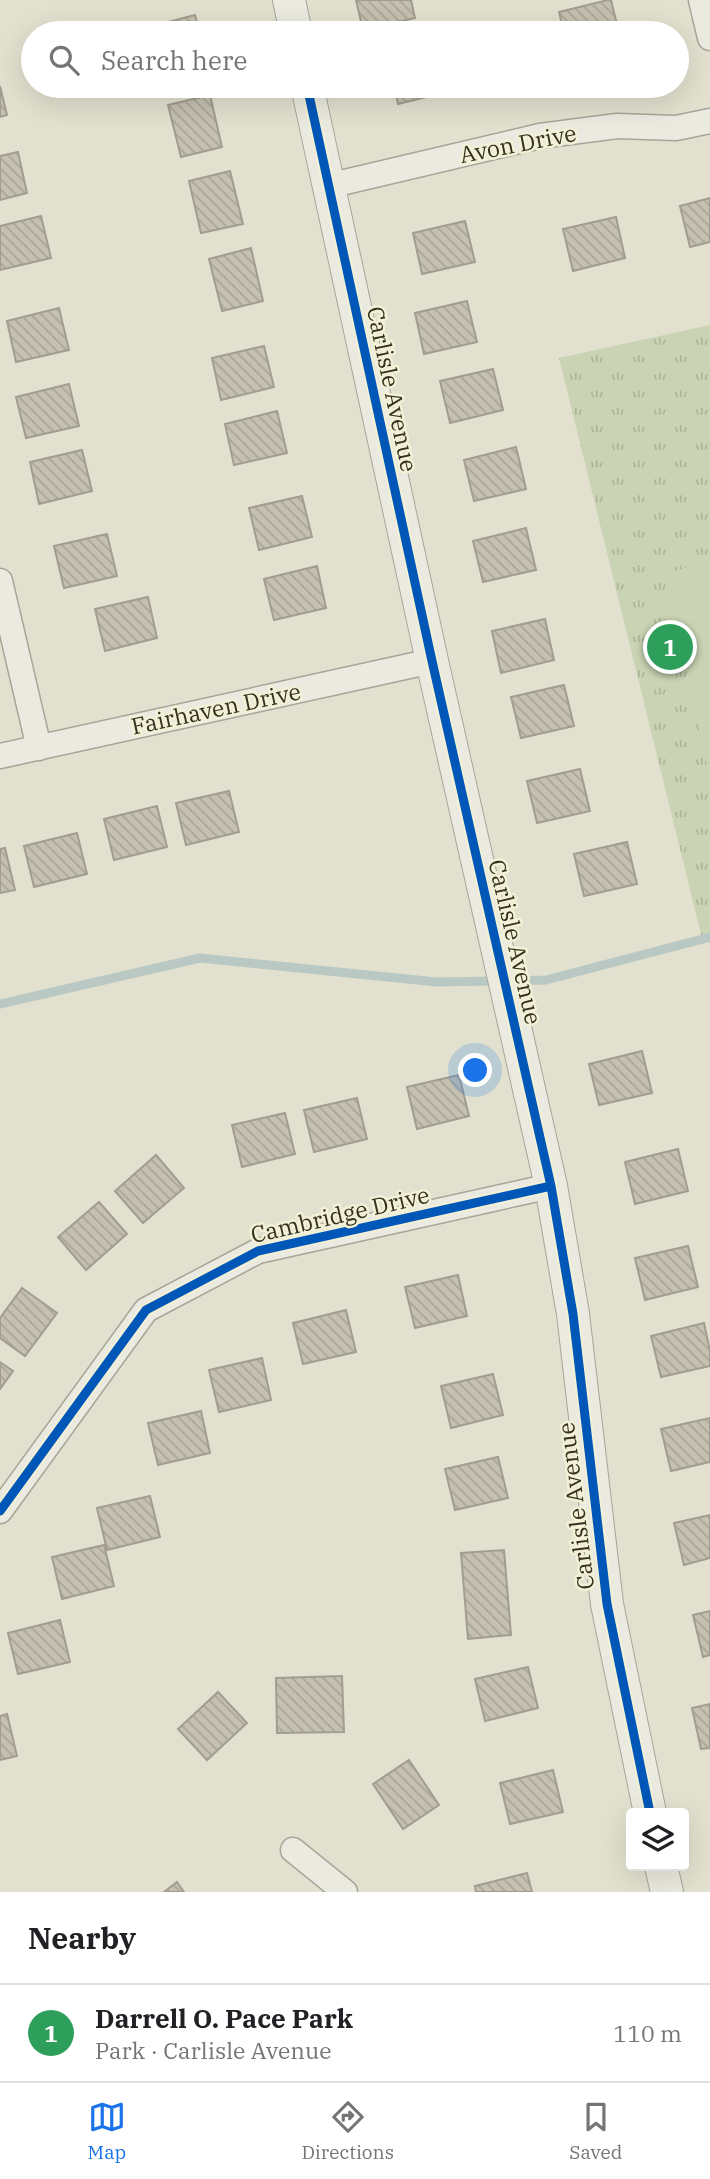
<!DOCTYPE html>
<html lang="en">
<head>
<meta charset="utf-8">
<style>
	body { margin:0; font-family:"IBM Plex Serif",serif; background:#f6f6f6; color:#202124 }
	.controls { position:absolute; right:21px; bottom:21px; display:grid; overflow:hidden; border-radius:7px; box-shadow:0 7px 28px #0002 }
	.controls button { width:63px; height:63px; display:grid; place-items:center; padding:0; border:0; border-bottom:2px solid #e0e0e0; background:#fff; color:#202124; font:35px sans-serif }
	.you { position:absolute; left:476px; top:1071px; width:24px; height:24px; margin:-18px; border:5px solid #fff; border-radius:50%; background:#1a73e8; box-shadow:0 0 0 10px #1a73e833 }
	.badge { display:grid; place-items:center; width:46px; height:46px; border-radius:50%; background:#1a73e8; color:#fff; font-size:23px; font-weight:700 }
	.pin { position:absolute; translate:-50% -50%; border:4px solid #fff; box-shadow:0 2px 7px #0006 }
	.list { margin:0; padding:0; list-style:none }
	h2 { display:flex; justify-content:space-between; align-items:center; height:91px; margin:0; padding:0 28px; font-size:30px }
	h2 small { font-size:23px; font-weight:400; color:#757577 }
	.list li { display:grid; grid-template-columns:46px 1fr auto; gap:21px; align-items:center; box-sizing:border-box; height:98px; padding:0 28px; border-top:2px solid #e0e0e0 }
	.list b { display:block; font-size:26px; white-space:nowrap }
	.list p { margin:0; font-size:23px; white-space:nowrap; color:#757577 }
	.list em { font-size:23px; font-style:normal; color:#757577 }
	.icon { flex:none; width:38px; height:38px; fill:none; stroke:currentColor; stroke-width:2; stroke-linecap:round; stroke-linejoin:round }
	.map { position:relative; flex:none; width:710px; height:1892px; overflow:hidden }
	.search { position:absolute; background:#fff; box-shadow:0 7px 28px #0002; left:21px; right:21px; top:21px; height:77px; display:flex; align-items:center; gap:18px; box-sizing:border-box; padding:0 24px; border-radius:38px; color:#757577; font-size:26px }
	.sheet { height:189px; background:#fff }
	nav { display:flex; justify-content:space-around; align-items:center; box-sizing:border-box; height:98px; border-top:2px solid #e0e0e0; background:#fff; font-size:19px; color:#757577 }
	nav a { display:grid; justify-items:center; gap:4px }
	nav .on { color:#1a73e8 }
	.map>svg:first-child { display:block }
	.park { fill:url(#park-tufts) }
	.pitch { fill:#cad3b3 }
	.lines { fill:none; stroke-linecap:round; stroke-linejoin:round }
	.stream { stroke:#b9c8c2; stroke-width:9 }
	.building { fill:url(#building-back-hatch); stroke:#a29d8f; stroke-width:2 }
	.minor-casing { stroke:#a7a597; stroke-width:27 }
	.tertiary-casing { stroke:#a7a597; stroke-width:34 }
	.minor { stroke:#eaeae0; stroke-width:24 }
	.tertiary { stroke:#eaeae0; stroke-width:32 }
	.cycleway-casing { stroke:#f2f1d6; stroke-width:13 }
	.cycleway { stroke:#0057b8; stroke-width:9 }
	.labels { text-anchor:middle; stroke-width:5; stroke-linejoin:round; paint-order:stroke }
	.street-label { font-size:23px; fill:#353020; stroke:#f2f1d6 }
</style>
</head>
<body>
<div class="map">
<svg width="710" height="1892" viewBox="0 0 710 1892">
	<defs>
		<pattern id="park-tufts" width="24" height="20" patternUnits="userSpaceOnUse" patternTransform="scale(1.75)"><rect width="24" height="20" fill="#cad3b3"/><path d="M3 7l-1-3M5 7V3M7 7l1-3M15 17l-1-3M17 17v-4M19 17l1-3" fill="none" stroke="#aeb59a"/></pattern>
		<pattern id="building-back-hatch" width="6" height="6" patternUnits="userSpaceOnUse" patternTransform="scale(1.75)"><rect width="6" height="6" fill="#c5c1b0"/><path d="M-1 5l2 2M0 0l6 6M5-1l2 2" fill="none" stroke="#aaa697"/></pattern>
	</defs>
	<rect width="100%" height="100%" fill="#e2e1cf"/>
	<path class="park" d="M710 325V937L702 938 559 358Z"/>
	<path class="pitch" d="M710 562V781L669 572Z"/>
	<g class="lines">
		<path class="stream" d="M0 1004 200 958 437 982 546 980 710 937"/>
	</g>
	<path class="building" d="M356 0H411L415 18 363 30Z
		M608 0H611L619 33H564L559 12Z
		M195 15 200 33H155L153 26Z
		M0 86 7 115 0 117Z
		M394 86H450L451 91 398 104Z
		M210 95 222 147 181 157 168 105Z
		M18 152 27 193 0 200V156Z
		M230 171 243 224 201 233 189 181Z
		M710 198V242L690 247 680 206Z
		M41 216 51 258 0 270V226Z
		M616 217 625 258 573 271 563 229Z
		M465 221 475 262 422 274 413 233Z
		M251 248 263 301 222 311 209 259Z
		M467 301 477 342 424 354 415 313Z
		M59 308 69 350 16 362 7 321Z
		M264 346 274 387 221 400 212 358Z
		M493 369 503 410 450 423 440 381Z
		M69 384 79 426 26 438 16 397Z
		M277 411 287 453 234 465 225 424Z
		M516 447 526 489 474 501 464 460Z
		M82 450 92 491 39 504 30 462Z
		M302 496 312 537 259 550 249 508Z
		M526 528 536 570 483 582 473 541Z
		M107 534 117 576 64 588 54 546Z
		M317 566 326 608 274 620 264 579Z
		M148 597 157 638 105 651 95 609Z
		M545 619 554 660 501 673 492 631Z
		M564 685 574 726 521 738 511 697Z
		M580 769 590 811 537 823 527 781Z
		M229 791 239 832 186 845 176 803Z
		M157 806 167 847 114 860 104 819Z
		M77 833 87 874 34 887 24 846Z
		M627 842 637 884 584 896 574 854Z
		M5 848 15 890 0 893V849Z
		M642 1051 652 1093 599 1105 589 1064Z
		M459 1075 469 1116 417 1129 407 1087Z
		M357 1098 367 1139 314 1152 304 1110Z
		M285 1113 295 1154 242 1167 232 1125Z
		M678 1149 688 1191 635 1204 625 1162Z
		M156 1155 184 1188 143 1223 115 1191Z
		M99 1202 127 1234 86 1270 58 1237Z
		M688 1246 698 1287 645 1300 635 1258Z
		M458 1275 467 1316 415 1328 405 1287Z
		M22 1288 57 1313 25 1356 0 1338V1318Z
		M346 1310 356 1352 303 1364 293 1323Z
		M704 1323 710 1351V1366L661 1377 651 1336Z
		M262 1358 271 1400 219 1412 209 1370Z
		M0 1362 13 1371 0 1389Z
		M493 1374 503 1415 451 1428 441 1386Z
		M201 1411 210 1453 158 1465 148 1423Z
		M710 1418V1462L671 1471 661 1429Z
		M498 1457 508 1498 455 1510 445 1469Z
		M150 1496 160 1537 107 1550 97 1508Z
		M710 1515V1558L684 1565 674 1523Z
		M104 1545 114 1586 62 1599 52 1557Z
		M504 1550 511 1635 468 1639 461 1553Z
		M710 1611V1655L703 1657 693 1615Z
		M60 1620 70 1662 18 1674 8 1633Z
		M528 1667 538 1708 485 1721 475 1679Z
		M342 1676 344 1732 277 1733 276 1678Z
		M218 1692 247 1723 207 1760 178 1729Z
		M710 1704V1748L701 1749 692 1708Z
		M7 1714 17 1756 0 1760V1716Z
		M409 1760 439 1805 403 1829 373 1784Z
		M553 1770 563 1812 510 1824 500 1783Z
		M527 1873 532 1892H476L475 1886Z
		M177 1882 184 1892H164Z"/>
	<g class="lines">
		<defs>
			<path id="minor" d="M701 0 710 38
				M328 186 540 136 617 126 676 128 710 121
				M0 581 39 748
				M0 756 432 661
				M0 1511 146 1310 258 1251 551 1186
				M293 1850 345 1892"/>
			<path id="tertiary" d="M289 0 296 33
				M307 86 432 661 551 1186 573 1314 607 1604 650 1813
				M661 1866 667 1892"/>
		</defs>
		<use href="#minor" class="minor-casing"/>
		<use href="#tertiary" class="tertiary-casing"/>
		<use href="#minor" class="minor"/>
		<use href="#tertiary" class="tertiary"/>
		<defs>
			<path id="cycleway" d="M307 86 432 661 551 1186 573 1314 607 1604 650 1813
				M0 1511 146 1310 258 1251 551 1186"/>
		</defs>
		<use href="#cycleway" class="cycleway-casing"/>
		<use href="#cycleway" class="cycleway"/>
	</g>
	<g class="labels">
		<g class="street-label">
			<text transform="translate(518 144) rotate(-11)" y="8">Avon Drive</text>
			<text transform="translate(392 389) rotate(78)" y="8">Carlisle Avenue</text>
			<text transform="translate(216 709) rotate(-12)" y="8">Fairhaven Drive</text>
			<text transform="translate(515 942) rotate(77)" y="8">Carlisle Avenue</text>
			<text transform="translate(340 1215) rotate(-13)" y="8">Cambridge Drive</text>
			<text transform="translate(576 1506) rotate(-97)" y="8">Carlisle Avenue</text>
		</g>
	</g>
</svg>
<div class="controls">
<button><svg class="icon" aria-label="layers" viewBox="0 0 24 24"><path d="M12 4l9 5-9 5-9-5zM3 14l9 5 9-5"/></svg></button>
</div>
<div class="you"></div>
<div class="pin badge" style="left:670px;top:647px;background:#2e9e5b">1</div>
<div class="search"><svg class="icon" aria-label="search" viewBox="0 0 24 24"><circle cx="10" cy="10" r="6"/><path d="M15 15l6 6"/></svg>Search here</div>
</div>
<section class="sheet">
<h2>Nearby<small></small></h2>
<ul class="list">
<li><span class="badge" style="background:#2e9e5b">1</span><div><b>Darrell O. Pace Park</b><p>Park · Carlisle Avenue</p></div><em>110 m</em></li>
</ul>
</section>
<nav>
<a class="on"><svg class="icon" aria-label="map" viewBox="0 0 24 24"><path d="M3 6l6-2 6 2 6-2v14l-6 2-6-2-6 2zM9 4v14M15 6v14"/></svg>Map</a>
<a><svg class="icon" aria-label="directions" viewBox="0 0 24 24"><path d="M12 3l9 9-9 9-9-9zM9 14v-3h6M13 9l2 2-2 2"/></svg>Directions</a>
<a><svg class="icon" aria-label="saved" viewBox="0 0 24 24"><path d="M7 4h10v16l-5-4-5 4z"/></svg>Saved</a>
</nav>
</body>
</html>
